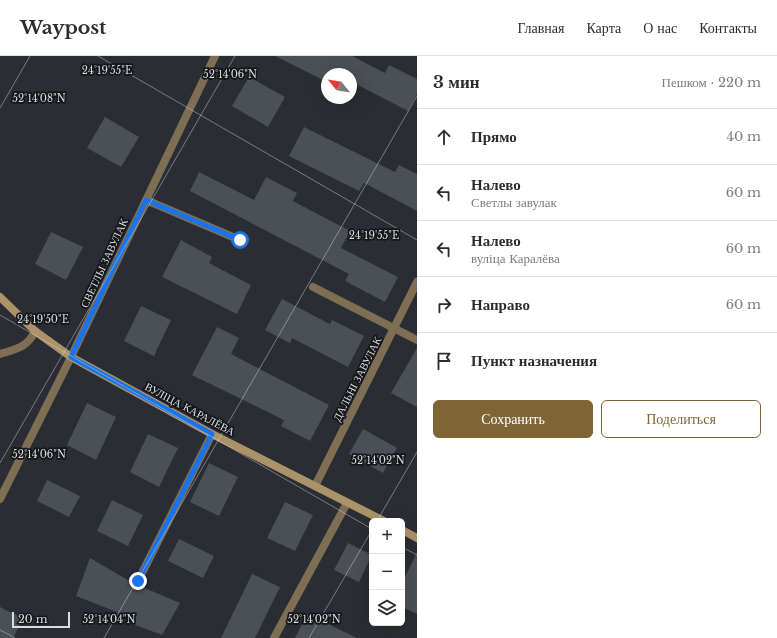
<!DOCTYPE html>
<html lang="ru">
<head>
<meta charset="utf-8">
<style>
	body { margin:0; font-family:"Libre Baskerville",serif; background:#f2f2f3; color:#2b2b33 }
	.controls { position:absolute; right:12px; bottom:12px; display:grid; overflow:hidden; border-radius:6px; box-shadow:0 4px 16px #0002 }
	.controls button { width:36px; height:36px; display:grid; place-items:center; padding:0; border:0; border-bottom:1px solid #e1e1e2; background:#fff; color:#2b2b33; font:20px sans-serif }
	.compass { position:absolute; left:321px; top:12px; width:36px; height:36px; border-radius:50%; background:#fff; box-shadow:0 4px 16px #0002; rotate:300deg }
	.scale { position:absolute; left:12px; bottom:10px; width:58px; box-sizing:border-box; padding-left:4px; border:2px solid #d9dce0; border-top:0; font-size:11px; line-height:14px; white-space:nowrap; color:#d9dce0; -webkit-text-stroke:3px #141618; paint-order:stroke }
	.stop { position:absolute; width:12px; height:12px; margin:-9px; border:3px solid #1a73e8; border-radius:50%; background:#fff }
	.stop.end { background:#1a73e8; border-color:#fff; box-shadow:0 1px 4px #0008 }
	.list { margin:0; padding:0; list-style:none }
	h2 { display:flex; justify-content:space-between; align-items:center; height:52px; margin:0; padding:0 16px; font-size:17px }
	h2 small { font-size:13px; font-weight:400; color:#7c7c81 }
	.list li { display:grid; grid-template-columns:26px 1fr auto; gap:12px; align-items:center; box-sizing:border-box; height:56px; padding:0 16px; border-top:1px solid #e1e1e2 }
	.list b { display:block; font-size:15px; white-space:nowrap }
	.list p { margin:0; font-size:13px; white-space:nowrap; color:#7c7c81 }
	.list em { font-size:13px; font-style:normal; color:#7c7c81 }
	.actions { display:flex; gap:8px; padding:12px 16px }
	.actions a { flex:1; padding:9px 0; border:1px solid #806534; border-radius:6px; text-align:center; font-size:14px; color:#806534 }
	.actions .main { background:#806534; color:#fff }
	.icon { flex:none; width:22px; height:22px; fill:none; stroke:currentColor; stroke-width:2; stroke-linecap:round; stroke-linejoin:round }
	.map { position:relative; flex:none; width:417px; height:582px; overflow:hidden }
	header { display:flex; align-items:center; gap:24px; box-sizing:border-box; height:56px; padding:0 20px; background:#fff; border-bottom:1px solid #e1e1e2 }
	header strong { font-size:19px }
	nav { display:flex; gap:22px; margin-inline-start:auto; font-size:14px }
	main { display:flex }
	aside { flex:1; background:#fff }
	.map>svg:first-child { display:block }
	.building { fill:#4b4f56 }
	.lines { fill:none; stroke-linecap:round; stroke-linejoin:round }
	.service { stroke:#7e6e54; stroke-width:8 }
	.minor { stroke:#7e6e54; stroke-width:8 }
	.secondary { stroke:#ab9268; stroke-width:8 }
	.route { stroke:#1a73e8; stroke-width:5 }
	.ticks { fill:none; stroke:#d9dce0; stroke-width:1; stroke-opacity:0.45 }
	.labels { text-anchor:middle; stroke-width:3.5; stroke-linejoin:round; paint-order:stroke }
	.street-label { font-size:11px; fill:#d9dce0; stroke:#141618 }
	.ticks-label { font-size:10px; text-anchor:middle; fill:#d9dce0; stroke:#141618; stroke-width:3.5; stroke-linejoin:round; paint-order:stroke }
</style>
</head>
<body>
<header>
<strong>Waypost</strong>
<nav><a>Главная</a><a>Карта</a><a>О нас</a><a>Контакты</a></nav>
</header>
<main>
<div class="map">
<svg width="417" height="582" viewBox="0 0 417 582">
	<rect width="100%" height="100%" fill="#2a2d33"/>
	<path class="building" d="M275 0H352L385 17 389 9 417 23V38L408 55 354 27 351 33V18H327V26Z
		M249 21 285 41 268 71 232 50Z
		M105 61 139 81 121 111 87 92Z
		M304 71 395 116 399 109 417 118V155L364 127 359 135 289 100Z
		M199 116 254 144 266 121 297 137 293 145 350 175 341 192 398 221 385 246 345 225 349 218 190 135Z
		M51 176 83 191 66 224 35 208Z
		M181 184 212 201 209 207 251 229 237 258 162 221Z
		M282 243 330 268 332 264 364 280 348 311 292 282 290 287 265 274Z
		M141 250 171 264 154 300 124 285Z
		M217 271 239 282 231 298 329 349 310 385 281 370 284 364 192 319Z
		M417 292V351L391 337Z
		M87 347 116 361 96 404 67 389Z
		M363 373 397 392 383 417 349 398Z
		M148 378 178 392 159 431 130 416Z
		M209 407 238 421 219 460 190 446Z
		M47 424 80 440 69 461 37 445Z
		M112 444 143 459 128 490 97 475Z
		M285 446 313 459 295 495 267 482Z
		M179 483 214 500 203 522 168 505Z
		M348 487 372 499 359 526 334 514Z
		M417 496V558L402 551V527Z
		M90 502 133 527 135 530H140L180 547 162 579 130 567 132 562 76 540Z
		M252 518 280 531 255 582H221Z
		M0 551 23 562 13 582H0Z
		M307 558 357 582H295Z"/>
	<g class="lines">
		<path class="service" d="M146 144 240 184
			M313 231 417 284
			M138 525 212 378
			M274 582 347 447"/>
		<path class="minor" d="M0 298C16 293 28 291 35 275
			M315 430 417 226
			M0 443 71 301 215 0"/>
		<path class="secondary" d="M0 241 35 275 71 301 212 378 384 465
			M402 474 417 482"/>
	</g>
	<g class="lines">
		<path class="route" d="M138 525 212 378 71 301 146 144 240 184"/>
	</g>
	<path class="ticks" d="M98 0 417 184M0 52 30 0M0 259 372 473M0 407 235 0M377 465 417 396M402 491 417 499M0 574 15 582M104 582 417 40M309 582 372 474"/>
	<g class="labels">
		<g class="street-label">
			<text transform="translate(104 207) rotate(-65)" y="4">СВЕТЛЫ ЗАВУЛАК</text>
			<text transform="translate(357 323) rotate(-63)" y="4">ДАЛЬНІ ЗАВУЛАК</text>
			<text transform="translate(190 353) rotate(28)" y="4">ВУЛІЦА КАРАЛЁВА</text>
		</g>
	</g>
	<g class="ticks-label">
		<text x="107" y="18">24°19'55"E</text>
		<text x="230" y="22">52°14'06"N</text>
		<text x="39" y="46">52°14'08"N</text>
		<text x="374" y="183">24°19'55"E</text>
		<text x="43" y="267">24°19'50"E</text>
		<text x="39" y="402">52°14'06"N</text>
		<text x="378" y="408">52°14'02"N</text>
		<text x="109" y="567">52°14'04"N</text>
		<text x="314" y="567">52°14'02"N</text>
	</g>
</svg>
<div class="controls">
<button>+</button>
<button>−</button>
<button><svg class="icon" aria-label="layers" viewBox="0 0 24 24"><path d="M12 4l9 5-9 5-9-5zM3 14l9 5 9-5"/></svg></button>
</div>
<svg class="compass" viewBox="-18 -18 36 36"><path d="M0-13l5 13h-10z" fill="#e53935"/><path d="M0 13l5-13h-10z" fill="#7c7c81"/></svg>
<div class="scale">20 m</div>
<div class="stop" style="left:240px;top:184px"></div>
<div class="stop end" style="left:138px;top:525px"></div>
</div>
<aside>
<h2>3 мин<small>Пешком · 220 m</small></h2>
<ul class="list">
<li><svg class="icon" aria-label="ahead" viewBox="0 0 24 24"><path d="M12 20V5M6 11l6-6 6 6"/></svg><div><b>Прямо</b></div><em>40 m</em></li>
<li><svg class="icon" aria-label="left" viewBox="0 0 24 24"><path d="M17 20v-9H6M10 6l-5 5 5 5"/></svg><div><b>Налево</b><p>Светлы завулак</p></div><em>60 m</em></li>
<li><svg class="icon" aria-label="left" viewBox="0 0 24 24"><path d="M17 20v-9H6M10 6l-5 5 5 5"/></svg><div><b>Налево</b><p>вуліца Каралёва</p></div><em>60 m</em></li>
<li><svg class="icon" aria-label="right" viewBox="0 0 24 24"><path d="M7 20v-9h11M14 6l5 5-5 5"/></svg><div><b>Направо</b></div><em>60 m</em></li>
<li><svg class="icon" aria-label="arrive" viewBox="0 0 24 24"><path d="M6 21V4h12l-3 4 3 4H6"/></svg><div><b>Пункт назначения</b></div></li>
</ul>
<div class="actions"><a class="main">Сохранить</a><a>Поделиться</a></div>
</aside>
</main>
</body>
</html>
